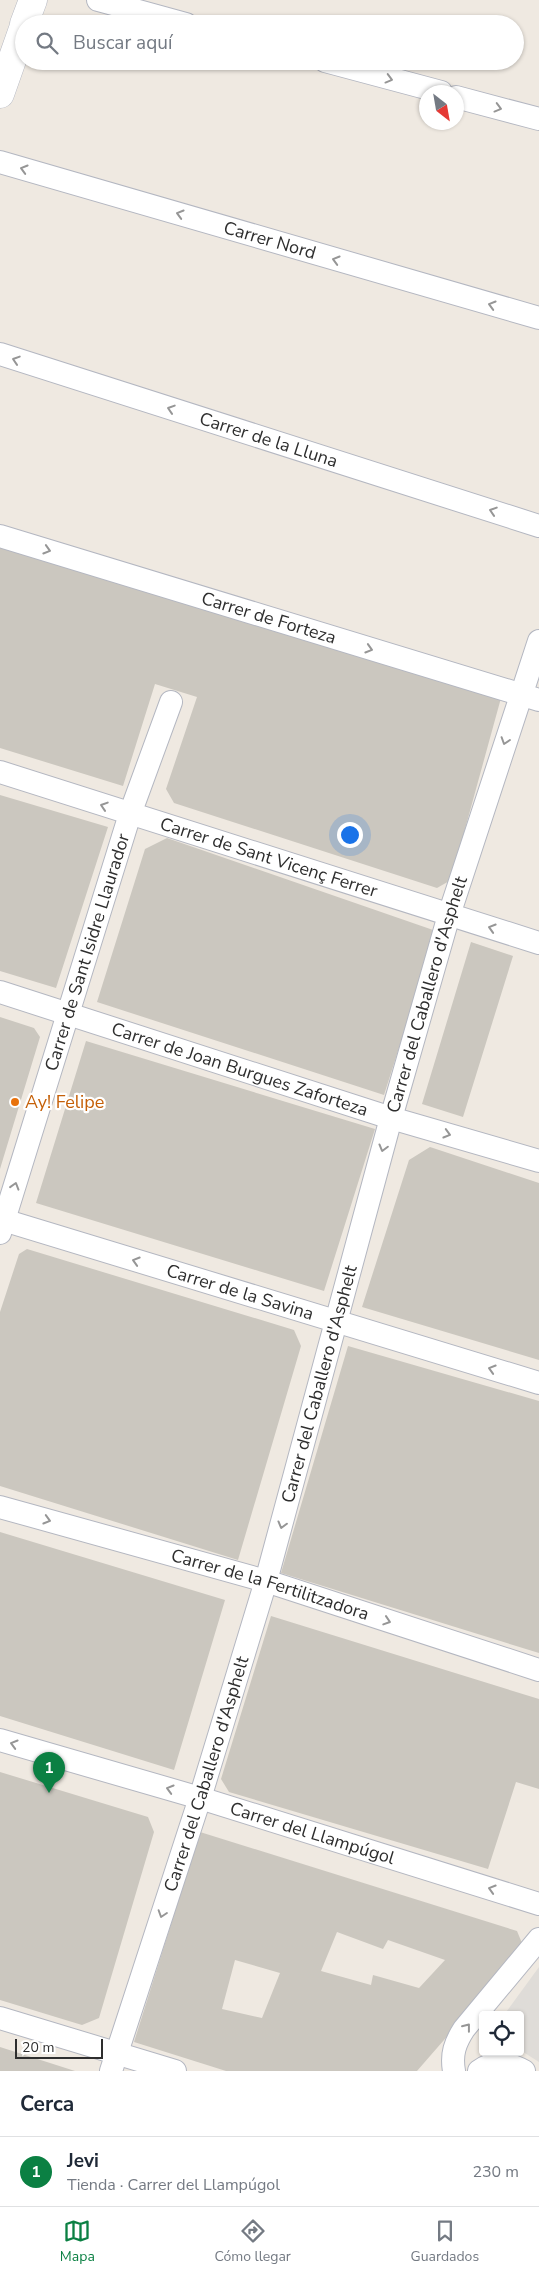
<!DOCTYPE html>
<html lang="es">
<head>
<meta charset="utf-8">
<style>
	body { margin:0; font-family:"Nunito Sans",sans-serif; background:#f2f2f3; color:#1f2937 }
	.controls { position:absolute; right:15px; bottom:15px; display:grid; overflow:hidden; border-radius:5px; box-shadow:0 1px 4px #0004 }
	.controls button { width:45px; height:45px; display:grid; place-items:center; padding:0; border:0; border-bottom:1px solid #e0e1e3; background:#fff; color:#1f2937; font:25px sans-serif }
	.compass { position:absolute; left:419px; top:85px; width:45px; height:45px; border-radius:50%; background:#fff; box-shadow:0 1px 4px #0004; rotate:149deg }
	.scale { position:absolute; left:15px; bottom:12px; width:88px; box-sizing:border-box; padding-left:5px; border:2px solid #2e2e2e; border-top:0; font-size:14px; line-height:18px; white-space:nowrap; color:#2e2e2e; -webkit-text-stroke:4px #fff; paint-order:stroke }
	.you { position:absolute; left:349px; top:834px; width:18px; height:18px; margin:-12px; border:4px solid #fff; border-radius:50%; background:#1a73e8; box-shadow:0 0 0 8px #1a73e833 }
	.badge { display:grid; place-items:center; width:32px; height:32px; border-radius:50%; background:#0b8043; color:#fff; font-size:16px; font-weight:700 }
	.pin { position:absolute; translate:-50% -41px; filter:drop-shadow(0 1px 2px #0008) }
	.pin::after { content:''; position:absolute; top:26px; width:18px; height:15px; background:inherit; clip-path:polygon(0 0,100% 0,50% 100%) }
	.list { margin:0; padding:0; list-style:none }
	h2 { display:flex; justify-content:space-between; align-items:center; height:65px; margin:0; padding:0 20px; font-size:21px }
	h2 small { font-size:16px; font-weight:400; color:#747a83 }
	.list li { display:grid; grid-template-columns:32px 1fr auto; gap:15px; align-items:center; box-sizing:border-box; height:70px; padding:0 20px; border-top:1px solid #e0e1e3 }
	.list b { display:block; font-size:19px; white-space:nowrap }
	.list p { margin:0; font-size:16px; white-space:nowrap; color:#747a83 }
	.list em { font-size:16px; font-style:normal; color:#747a83 }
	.icon { flex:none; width:28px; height:28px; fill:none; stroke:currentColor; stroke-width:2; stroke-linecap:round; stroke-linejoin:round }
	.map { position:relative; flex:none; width:539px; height:2071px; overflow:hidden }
	.search { position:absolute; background:#fff; box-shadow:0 1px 4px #0004; left:15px; right:15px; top:15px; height:55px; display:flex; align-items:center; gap:12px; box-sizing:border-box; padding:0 18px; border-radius:28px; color:#747a83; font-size:19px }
	.sheet { height:135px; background:#fff }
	nav { display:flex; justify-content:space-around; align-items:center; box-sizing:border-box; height:70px; border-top:1px solid #e0e1e3; background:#fff; font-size:14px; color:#747a83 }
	nav a { display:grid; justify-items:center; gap:2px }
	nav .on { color:#0b8043 }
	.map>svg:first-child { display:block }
	.plaza { fill:#dfdcd8 }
	.building { fill:#cbc7bf; fill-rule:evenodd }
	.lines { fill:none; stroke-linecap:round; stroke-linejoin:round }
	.minor-casing { stroke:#b4b7c1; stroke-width:24 }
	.secondary-casing { stroke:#b4b7c1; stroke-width:29 }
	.minor { stroke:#fff; stroke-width:22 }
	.secondary { stroke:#fff; stroke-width:28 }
	.oneway { stroke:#969696 }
	.food-dot { fill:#e8710a; stroke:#fff; stroke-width:2 }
	.labels { text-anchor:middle; stroke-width:4.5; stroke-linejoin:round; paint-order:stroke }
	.street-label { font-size:18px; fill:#2e2e2e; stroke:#fff }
	.food-label { font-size:18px; fill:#c56008; stroke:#fff; text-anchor:start }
</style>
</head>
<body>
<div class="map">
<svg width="539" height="2071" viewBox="0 0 539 2071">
	<rect width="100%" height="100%" fill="#efe9e1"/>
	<path class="plaza" d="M539 1967V2062L520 2050V2015H504Z"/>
	<path class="building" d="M0 542 501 698 451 880 437 888 174 803 166 789 197 697 155 684 123 786 0 748Z
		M0 795 108 827 56 988 0 971Z
		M167 838 436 931 384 1095 97 1002 145 849Z
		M471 942 513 956 463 1117 422 1104Z
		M0 1017 34 1028 40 1037 0 1169Z
		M86 1041 375 1129 324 1291 36 1203Z
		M430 1147 539 1183V1360L362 1307 409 1160Z
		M27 1249 294 1330 301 1346 238 1560 0 1486V1312L19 1254Z
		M348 1346 539 1401V1653L281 1573Z
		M0 1532 225 1600 174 1770 0 1716Z
		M271 1616 539 1699V1789L516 1782 488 1869 229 1792 221 1779Z
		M0 1772 148 1817 154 1832 99 2018 82 2025 0 2000Z
		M200 1832 517 1931 524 1948 417 2071H226L134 2042ZM337 1932 383 1949 388 1940 445 1960 419 1988 373 1975 371 1985 321 1971ZM235 1960 280 1973 262 2018 222 2009Z
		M0 2047 75 2071H0Z"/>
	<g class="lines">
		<defs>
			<g id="minor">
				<path d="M98 0 186 24"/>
				<path d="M325 61 441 92"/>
				<path d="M456 97 539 119"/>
				<path id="s1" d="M0 162 539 318"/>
				<path id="s2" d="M0 354 539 526"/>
				<path id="s3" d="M0 536 539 700"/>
				<path id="s4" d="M0 772 539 943"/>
				<path id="s5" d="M0 992 391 1118 539 1161"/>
				<path id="s6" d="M0 1219 539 1383"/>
				<path id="s7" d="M0 1233 130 814 171 702"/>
				<path id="s8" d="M0 1507 266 1581 539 1670"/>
				<path id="s9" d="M0 1740 200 1798 539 1904"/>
				<path d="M0 2018 175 2071"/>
				<path id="s10" d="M111 2071 200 1798 266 1581 391 1118 449 915 539 641"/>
				<path d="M454 2071C451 2054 455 2043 464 2029L539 1939"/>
				<path d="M479 2071C493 2060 509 2063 524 2071"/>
			</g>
			<path id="secondary" d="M24 24 33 0
				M0 94 24 26"/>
		</defs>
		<use href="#minor" class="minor-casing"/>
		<use href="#secondary" class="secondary-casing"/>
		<use href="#minor" class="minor"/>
		<use href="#secondary" class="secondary"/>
	</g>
	<defs><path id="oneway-chevron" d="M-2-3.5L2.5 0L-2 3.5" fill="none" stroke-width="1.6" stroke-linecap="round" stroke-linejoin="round" transform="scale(1.25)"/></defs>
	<g class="oneway">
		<use href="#oneway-chevron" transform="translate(389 79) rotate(15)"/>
		<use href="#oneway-chevron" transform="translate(498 108) rotate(15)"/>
		<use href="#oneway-chevron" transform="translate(24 169) rotate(-164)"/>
		<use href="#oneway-chevron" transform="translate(180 214) rotate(-164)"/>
		<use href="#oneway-chevron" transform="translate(336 260) rotate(-164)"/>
		<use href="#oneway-chevron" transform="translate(492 305) rotate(-164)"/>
		<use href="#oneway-chevron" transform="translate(16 360) rotate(-162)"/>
		<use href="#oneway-chevron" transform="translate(171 409) rotate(-162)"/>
		<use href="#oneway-chevron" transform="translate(493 511) rotate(-162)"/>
		<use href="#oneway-chevron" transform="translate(47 550) rotate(17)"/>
		<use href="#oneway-chevron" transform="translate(369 649) rotate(17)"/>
		<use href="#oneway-chevron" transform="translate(505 741) rotate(108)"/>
		<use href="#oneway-chevron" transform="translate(104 806) rotate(-162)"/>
		<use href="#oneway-chevron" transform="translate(492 928) rotate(-163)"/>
		<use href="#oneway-chevron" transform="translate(447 1134) rotate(16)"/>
		<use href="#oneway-chevron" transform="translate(383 1148) rotate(105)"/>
		<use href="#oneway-chevron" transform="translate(15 1186) rotate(-73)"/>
		<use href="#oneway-chevron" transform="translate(136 1261) rotate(-163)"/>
		<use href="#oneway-chevron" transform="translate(492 1369) rotate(-163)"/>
		<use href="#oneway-chevron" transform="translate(47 1520) rotate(16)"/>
		<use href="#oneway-chevron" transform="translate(282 1525) rotate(105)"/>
		<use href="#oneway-chevron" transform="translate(387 1621) rotate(18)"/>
		<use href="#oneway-chevron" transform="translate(14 1744) rotate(-164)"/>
		<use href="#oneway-chevron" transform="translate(170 1789) rotate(-164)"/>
		<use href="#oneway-chevron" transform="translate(492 1889) rotate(-163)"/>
		<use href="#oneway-chevron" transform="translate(162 1914) rotate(108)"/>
		<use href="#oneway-chevron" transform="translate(467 2027) rotate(-52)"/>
	</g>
	<circle class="food-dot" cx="15" cy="1102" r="5"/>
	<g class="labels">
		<g class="street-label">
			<text dy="6" stroke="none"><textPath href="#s1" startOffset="281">Carrer Nord</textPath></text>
			<text dy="6" stroke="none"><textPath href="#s2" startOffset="282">Carrer de la Lluna</textPath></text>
			<text dy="6" stroke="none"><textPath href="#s3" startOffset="281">Carrer de Forteza</textPath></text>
			<text dy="6" stroke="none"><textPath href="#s4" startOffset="282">Carrer de Sant Vicenç Ferrer</textPath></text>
			<text dy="6" stroke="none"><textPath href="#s7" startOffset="294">Carrer de Sant Isidre Llaurador</textPath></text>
			<text dy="6" stroke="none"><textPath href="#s10" startOffset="1122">Carrer del Caballero d'Asphelt</textPath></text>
			<text dy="6" stroke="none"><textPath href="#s5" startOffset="252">Carrer de Joan Burgues Zaforteza</textPath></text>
			<text dy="6" stroke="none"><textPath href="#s6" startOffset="251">Carrer de la Savina</textPath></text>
			<text dy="6" stroke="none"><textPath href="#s10" startOffset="718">Carrer del Caballero d'Asphelt</textPath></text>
			<text dy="6" stroke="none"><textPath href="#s8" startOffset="281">Carrer de la Fertilitzadora</textPath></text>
			<text dy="6" stroke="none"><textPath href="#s10" startOffset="312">Carrer del Caballero d'Asphelt</textPath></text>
			<text dy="6" stroke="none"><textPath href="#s9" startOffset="326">Carrer del Llampúgol</textPath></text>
		</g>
		<g class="food-label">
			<text x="25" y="1108">Ay! Felipe</text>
		</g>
	</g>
</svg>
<div class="controls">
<button><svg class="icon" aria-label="locate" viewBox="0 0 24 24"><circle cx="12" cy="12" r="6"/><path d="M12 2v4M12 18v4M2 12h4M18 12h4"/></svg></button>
</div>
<svg class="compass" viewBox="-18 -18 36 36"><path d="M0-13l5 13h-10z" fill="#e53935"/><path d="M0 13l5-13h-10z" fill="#747a83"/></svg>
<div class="scale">20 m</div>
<div class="you"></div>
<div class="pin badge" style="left:49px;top:1793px">1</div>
<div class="search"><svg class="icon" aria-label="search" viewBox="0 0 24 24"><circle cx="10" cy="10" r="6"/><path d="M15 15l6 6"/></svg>Buscar aquí</div>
</div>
<section class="sheet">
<h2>Cerca<small></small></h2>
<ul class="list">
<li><span class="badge">1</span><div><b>Jevi</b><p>Tienda · Carrer del Llampúgol</p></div><em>230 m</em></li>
</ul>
</section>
<nav>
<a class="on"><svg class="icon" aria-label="map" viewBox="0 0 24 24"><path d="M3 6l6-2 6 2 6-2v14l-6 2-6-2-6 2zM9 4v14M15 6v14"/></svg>Mapa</a>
<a><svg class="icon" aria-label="directions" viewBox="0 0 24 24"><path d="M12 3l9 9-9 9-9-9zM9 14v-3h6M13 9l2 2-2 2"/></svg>Cómo llegar</a>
<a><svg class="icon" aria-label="saved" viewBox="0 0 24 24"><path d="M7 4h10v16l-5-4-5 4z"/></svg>Guardados</a>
</nav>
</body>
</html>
